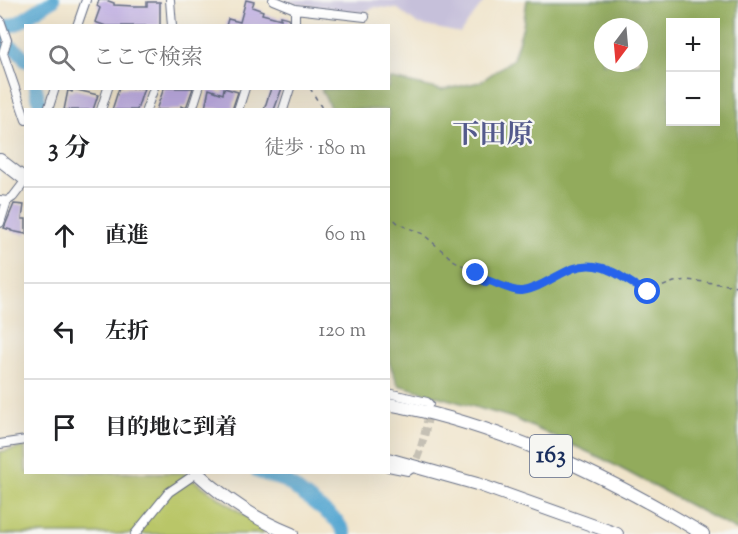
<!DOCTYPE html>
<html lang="ja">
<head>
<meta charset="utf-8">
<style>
	:root { --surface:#fff; --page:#f2f2f2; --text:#202124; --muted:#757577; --line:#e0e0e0 }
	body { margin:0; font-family:"Sorts Mill Goudy","Noto Serif JP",serif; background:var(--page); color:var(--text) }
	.controls { position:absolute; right:18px; top:18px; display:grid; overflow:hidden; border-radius:0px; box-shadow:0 6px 24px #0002 }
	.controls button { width:54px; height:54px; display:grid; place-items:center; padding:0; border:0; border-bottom:2px solid var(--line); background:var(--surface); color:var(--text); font:30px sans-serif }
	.compass { position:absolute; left:594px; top:18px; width:54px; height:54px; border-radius:50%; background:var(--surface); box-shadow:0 6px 24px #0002; rotate:196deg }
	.stop { position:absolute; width:18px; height:18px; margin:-14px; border:4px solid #2563eb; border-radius:50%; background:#fff }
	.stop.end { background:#2563eb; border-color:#fff; box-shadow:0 2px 6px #0008 }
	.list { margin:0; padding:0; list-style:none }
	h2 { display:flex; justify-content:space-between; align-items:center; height:78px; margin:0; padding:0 24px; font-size:26px }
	h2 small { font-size:20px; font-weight:400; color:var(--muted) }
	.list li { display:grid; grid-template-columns:39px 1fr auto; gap:18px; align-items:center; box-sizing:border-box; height:96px; padding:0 24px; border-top:2px solid var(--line) }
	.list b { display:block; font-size:22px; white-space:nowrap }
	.list em { font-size:20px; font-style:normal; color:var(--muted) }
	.icon { flex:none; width:33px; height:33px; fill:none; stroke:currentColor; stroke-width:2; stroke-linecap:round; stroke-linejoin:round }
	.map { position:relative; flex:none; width:738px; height:534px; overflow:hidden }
	.search { position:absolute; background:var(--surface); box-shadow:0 6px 24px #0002; left:24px; top:24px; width:366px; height:66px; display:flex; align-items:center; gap:15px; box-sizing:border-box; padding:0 21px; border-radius:0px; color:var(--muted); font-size:22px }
	.panel { position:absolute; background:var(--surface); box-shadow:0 6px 24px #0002; left:24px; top:108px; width:366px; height:366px; border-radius:0px }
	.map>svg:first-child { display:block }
	.industrial { fill:#c6c0da }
	.green { fill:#b9c668; stroke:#6a7a63; stroke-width:1.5 }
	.forest { fill:#92ab5c; stroke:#566d5d; stroke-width:1.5; fill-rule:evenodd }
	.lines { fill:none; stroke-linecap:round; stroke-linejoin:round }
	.river { stroke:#57a7d1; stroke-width:14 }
	.building { fill:#bdabe1 }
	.minor-tunnel { stroke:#c5c0b4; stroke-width:8; stroke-dasharray:8 4; stroke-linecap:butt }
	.minor-casing { stroke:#666e84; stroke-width:10 }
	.highway-casing { stroke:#666e84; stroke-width:14 }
	.path { stroke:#666e84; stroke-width:1.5; stroke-dasharray:4.5 4.5; stroke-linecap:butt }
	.minor { stroke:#fff; stroke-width:8 }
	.highway { stroke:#fff; stroke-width:12 }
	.route { stroke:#2563eb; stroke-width:8 }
	.labels { text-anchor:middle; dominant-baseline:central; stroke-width:4.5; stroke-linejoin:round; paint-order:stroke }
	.shield { fill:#f6f6f2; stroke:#5d6b8a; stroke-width:1.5 }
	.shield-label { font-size:24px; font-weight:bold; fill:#1b2f5e }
	.neighbourhood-label { font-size:27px; font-weight:bold; fill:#545a8c; stroke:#f6f6f2 }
</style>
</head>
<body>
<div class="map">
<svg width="738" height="534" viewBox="0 0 738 534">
	<rect width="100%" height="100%" fill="#f6f6f2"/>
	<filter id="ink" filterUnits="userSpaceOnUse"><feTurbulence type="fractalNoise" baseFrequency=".0167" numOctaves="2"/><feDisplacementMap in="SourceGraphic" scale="12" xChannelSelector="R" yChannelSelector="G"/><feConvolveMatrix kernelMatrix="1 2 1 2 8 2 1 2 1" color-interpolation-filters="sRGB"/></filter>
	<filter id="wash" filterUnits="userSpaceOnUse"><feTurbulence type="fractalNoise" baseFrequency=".008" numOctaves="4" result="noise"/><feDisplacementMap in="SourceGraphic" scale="24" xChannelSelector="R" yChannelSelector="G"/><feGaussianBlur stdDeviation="1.35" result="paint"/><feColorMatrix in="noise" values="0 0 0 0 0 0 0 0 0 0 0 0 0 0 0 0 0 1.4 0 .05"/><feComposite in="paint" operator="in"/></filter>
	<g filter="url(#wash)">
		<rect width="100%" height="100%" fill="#f0e4ca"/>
		<path class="industrial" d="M284,0H485L460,33L417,24L398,9L376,7L362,13L298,4Z"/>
		<path class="green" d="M25,447L26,472L183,473L263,528V534H0V452Z"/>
		<path class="forest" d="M527,0H738V531L601,458L513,418L398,385L389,362L388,110L331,109L321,89L388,88L389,79H393L442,90L480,82L513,59L523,26ZM670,22H716V122H670ZM603,27H639V63H603Z"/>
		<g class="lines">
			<path class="river" d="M0,29L18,23L53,0
				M0,41C12,46 19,50 26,61
				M36,88L41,110
				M258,472L287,482L337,521L345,534"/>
		</g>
		<g id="blocks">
			<path class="building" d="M99,0H106L114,3V5L134,6H147V2H160V26H106L95,22L100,8L97,6Z
				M246,0L254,2L252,7L263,11L262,14L281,19V16L289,18V26H226L228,19L240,22Z
				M119,88H144L137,110H112Z
				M164,88H193L186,108L181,106V110H156Z
				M224,88L238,92L232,110L205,108L209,89L223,94Z
				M271,88H282L274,110H264Z
				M73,89L98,95L93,110H64L68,90L72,92Z
				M14,204L24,205L22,219H26V234L11,231V230L4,228Z"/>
		</g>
	</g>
	<g filter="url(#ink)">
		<use href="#blocks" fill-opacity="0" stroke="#666e84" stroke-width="1.5"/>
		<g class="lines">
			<path class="minor-tunnel" d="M412,469C421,452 427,428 429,409"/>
			<g class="minor-casing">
				<path id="minor" d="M170,0L172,26
					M273,0L295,9L365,17
					M0,20L7,40L3,53L26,120
					M77,26L86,0
					M295,26V9
					M48,110L55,88
					M101,110L108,88
					M146,110L154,88
					M192,110L199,88
					M238,110L245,88
					M283,110L290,88
					M0,200L7,201L13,197L26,180
					M0,223L7,201
					M388,393L427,402L429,404
					M0,444L26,440
					M388,467L408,471L411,469
					M135,534L169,492L197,473"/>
			</g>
			<g class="highway-casing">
				<path id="highway" d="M0,160L26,180
					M388,404C500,424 607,476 703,534
					M388,459L477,484L617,534
					M196,472C224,498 256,520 292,534"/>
			</g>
			<path class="path" d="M310,88L323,110
				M388,214L399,224L423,234L453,260L476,273L486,283L487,280C496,283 512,292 522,291C547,288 569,261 595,266C616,269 629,284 648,292L674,282L687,280L738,286"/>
			<use href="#minor" class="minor"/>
			<use href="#highway" class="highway"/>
		</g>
	</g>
	<g class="lines" filter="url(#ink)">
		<path class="route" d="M476,273L486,283L487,280C496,283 512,292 522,291C547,288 569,261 595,266C616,269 629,284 648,292"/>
	</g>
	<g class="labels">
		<rect class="shield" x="530" y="435" width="42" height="42" rx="4.5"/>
		<g class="shield-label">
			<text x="551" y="456">163</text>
		</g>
		<g class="neighbourhood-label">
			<text x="493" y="136">下田原</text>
		</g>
	</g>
</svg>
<div class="controls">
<button>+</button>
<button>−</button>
</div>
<svg class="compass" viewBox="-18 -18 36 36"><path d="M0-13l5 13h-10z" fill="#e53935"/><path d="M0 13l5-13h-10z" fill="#757577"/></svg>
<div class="stop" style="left:648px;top:292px"></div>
<div class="stop end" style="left:476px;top:273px"></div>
<div class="search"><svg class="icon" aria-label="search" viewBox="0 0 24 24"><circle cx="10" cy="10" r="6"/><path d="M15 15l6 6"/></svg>ここで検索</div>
<section class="panel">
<h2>3 分<small>徒歩 · 180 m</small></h2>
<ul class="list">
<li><svg class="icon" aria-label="ahead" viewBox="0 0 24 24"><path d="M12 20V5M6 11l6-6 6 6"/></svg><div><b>直進</b></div><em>60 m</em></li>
<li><svg class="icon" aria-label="left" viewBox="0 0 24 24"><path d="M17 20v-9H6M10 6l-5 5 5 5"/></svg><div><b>左折</b></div><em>120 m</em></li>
<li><svg class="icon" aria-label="arrive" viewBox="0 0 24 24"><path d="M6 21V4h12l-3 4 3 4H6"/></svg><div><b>目的地に到着</b></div></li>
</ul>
</section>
</div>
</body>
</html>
